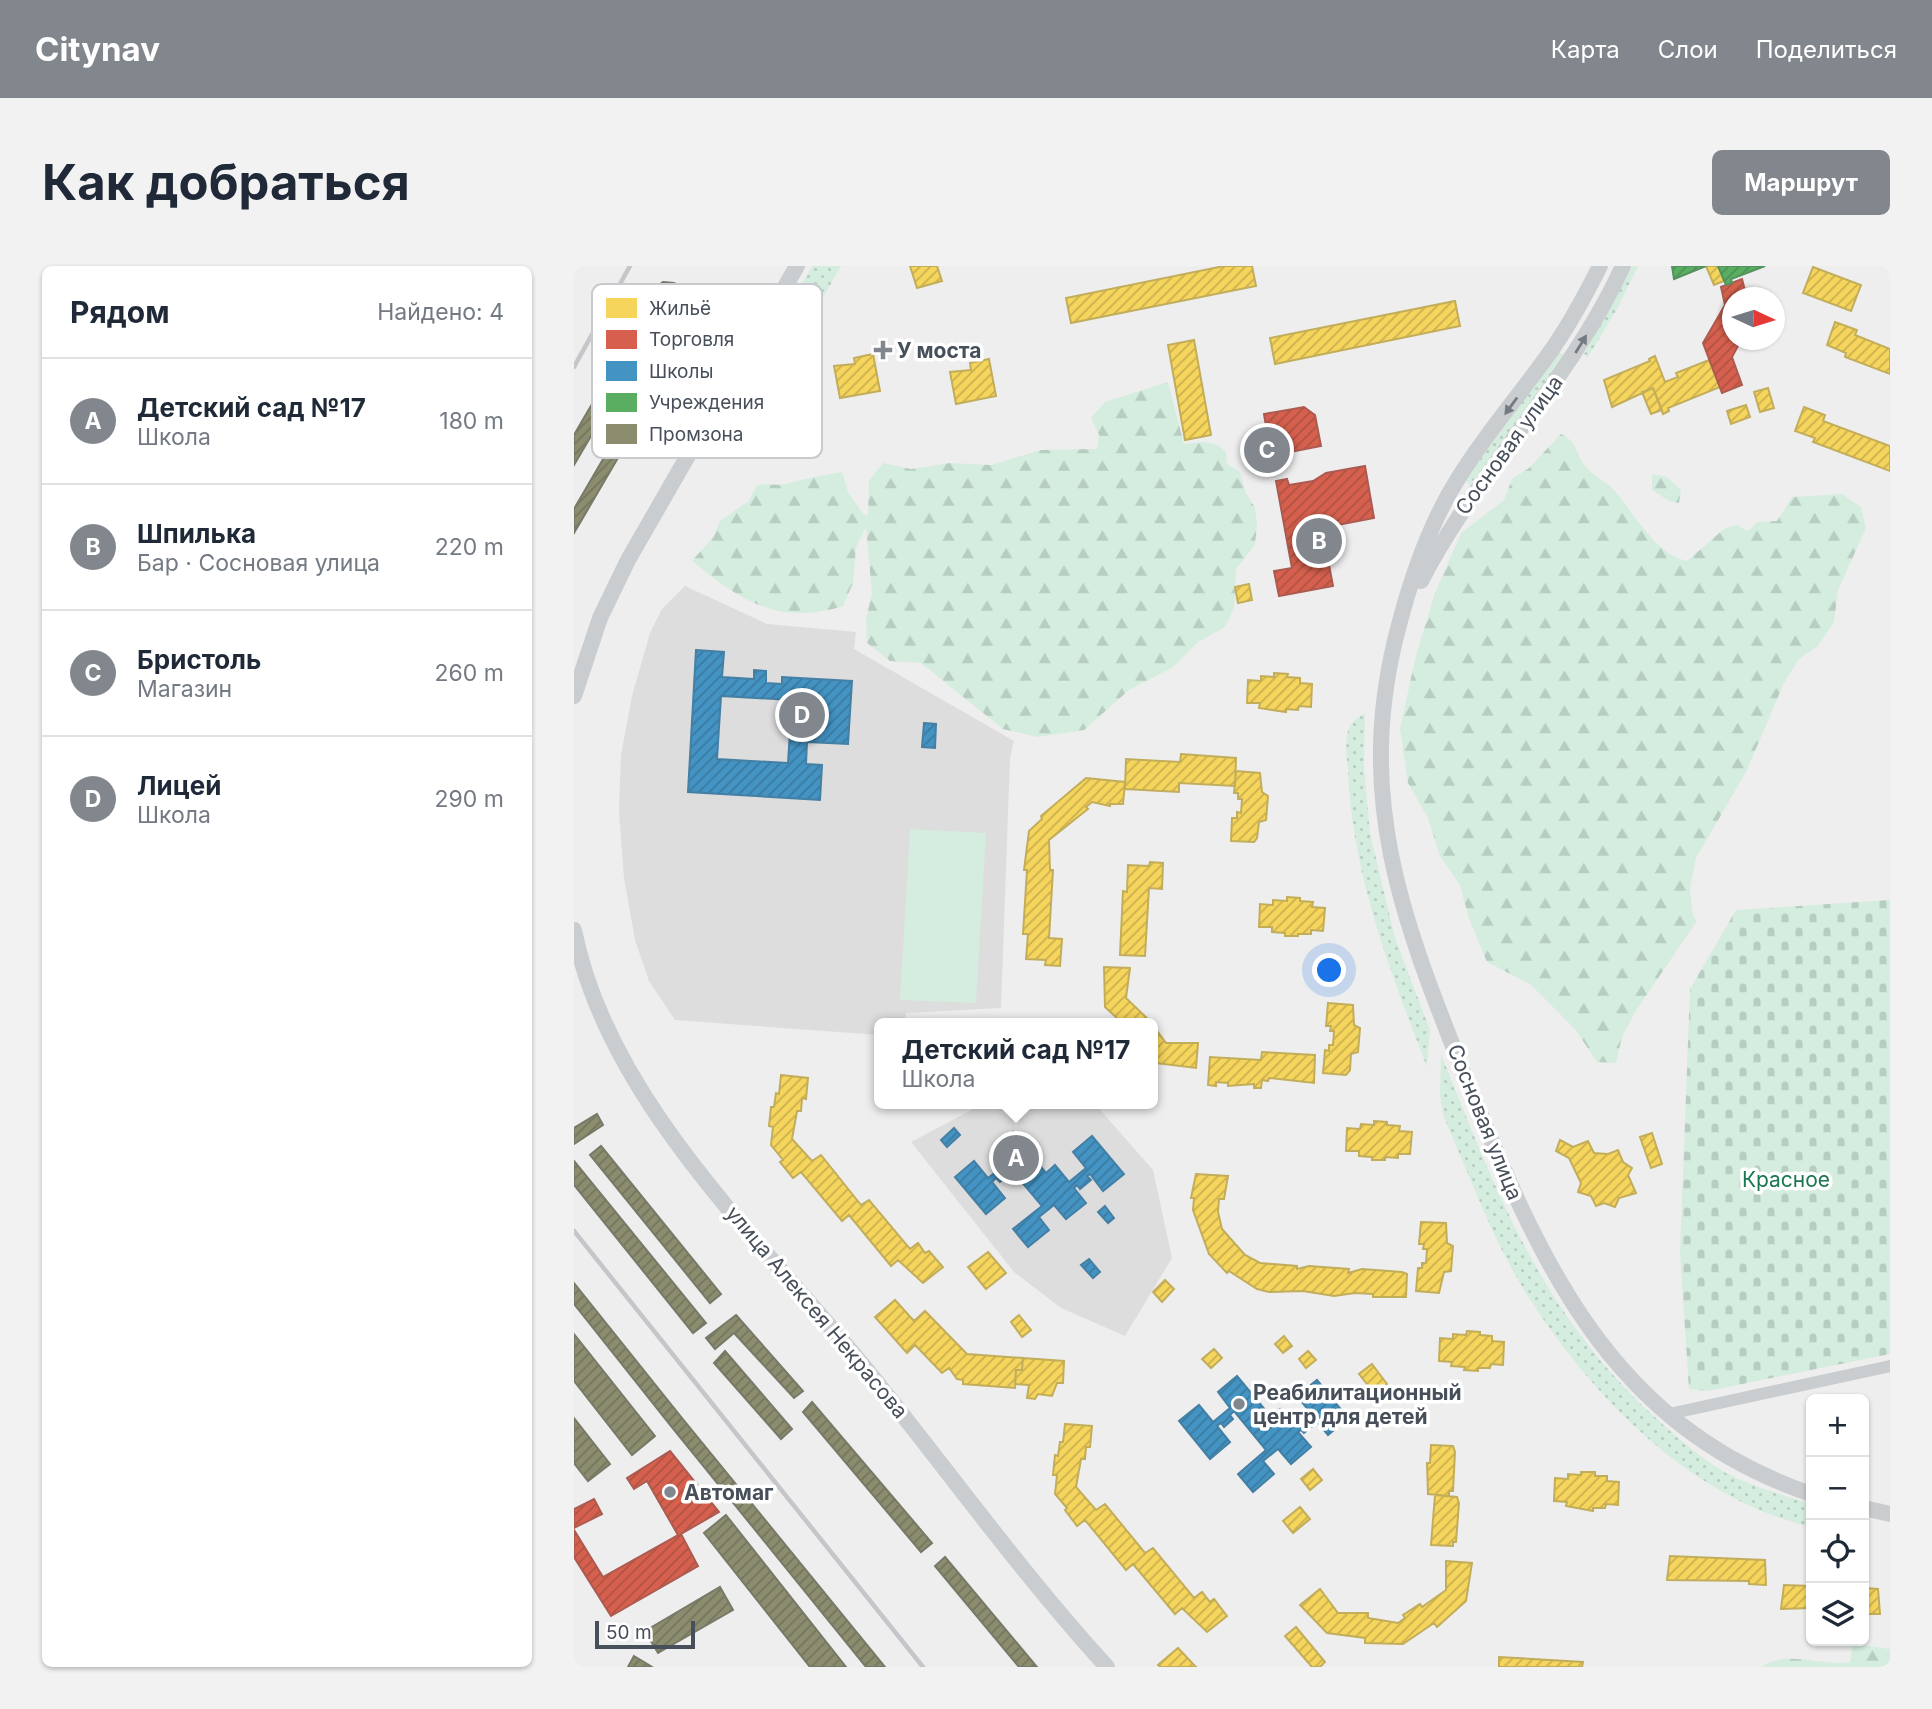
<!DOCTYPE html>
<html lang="ru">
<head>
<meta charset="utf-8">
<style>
	:root { --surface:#fff; --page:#f2f2f3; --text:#1f2937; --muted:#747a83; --line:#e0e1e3; --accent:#82878e }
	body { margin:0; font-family:Inter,sans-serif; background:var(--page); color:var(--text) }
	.controls { position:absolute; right:21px; bottom:21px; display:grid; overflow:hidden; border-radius:10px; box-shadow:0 2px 5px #0004 }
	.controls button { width:63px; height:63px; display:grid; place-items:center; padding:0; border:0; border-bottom:2px solid var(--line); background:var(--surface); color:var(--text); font:35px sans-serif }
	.compass { position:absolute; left:1148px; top:21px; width:63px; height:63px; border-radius:50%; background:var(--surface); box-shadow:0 2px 5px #0004; rotate:94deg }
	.scale { position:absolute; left:21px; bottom:18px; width:100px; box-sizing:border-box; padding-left:7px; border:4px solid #474f5a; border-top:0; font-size:19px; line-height:24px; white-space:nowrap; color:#474f5a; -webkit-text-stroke:5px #fff; paint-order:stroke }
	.you { position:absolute; left:756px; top:705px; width:24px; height:24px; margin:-18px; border:5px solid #fff; border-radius:50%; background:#1a73e8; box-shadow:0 0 0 10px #1a73e833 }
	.badge { display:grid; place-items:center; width:46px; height:46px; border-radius:50%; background:var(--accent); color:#fff; font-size:23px; font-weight:700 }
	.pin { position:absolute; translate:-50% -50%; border:4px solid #fff; box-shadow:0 2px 7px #0006 }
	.popup { position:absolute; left:300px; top:752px; width:284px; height:91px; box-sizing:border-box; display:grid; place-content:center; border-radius:10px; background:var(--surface); filter:drop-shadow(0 2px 5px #0005); font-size:23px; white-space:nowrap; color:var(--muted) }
	.popup b { font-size:26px; color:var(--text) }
	.popup::after { content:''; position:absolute; left:50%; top:100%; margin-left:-14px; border:14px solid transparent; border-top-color:var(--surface) }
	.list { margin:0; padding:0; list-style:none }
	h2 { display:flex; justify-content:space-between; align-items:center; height:91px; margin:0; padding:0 28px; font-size:30px }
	h2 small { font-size:23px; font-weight:400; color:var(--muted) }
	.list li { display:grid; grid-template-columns:46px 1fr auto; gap:21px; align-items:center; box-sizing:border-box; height:126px; padding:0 28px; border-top:2px solid var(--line) }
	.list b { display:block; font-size:26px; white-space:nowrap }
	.list p { margin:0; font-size:23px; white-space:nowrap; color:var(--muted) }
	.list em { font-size:23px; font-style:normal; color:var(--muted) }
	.icon { flex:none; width:38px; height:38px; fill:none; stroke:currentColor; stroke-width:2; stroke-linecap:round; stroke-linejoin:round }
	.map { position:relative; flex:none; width:1316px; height:1401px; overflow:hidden; border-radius:10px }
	header { display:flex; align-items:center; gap:42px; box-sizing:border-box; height:98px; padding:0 35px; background:var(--accent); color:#fff }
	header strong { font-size:33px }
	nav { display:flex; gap:38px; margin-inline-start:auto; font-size:24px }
	.intro { display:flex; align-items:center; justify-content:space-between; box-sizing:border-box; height:168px; padding:0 42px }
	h1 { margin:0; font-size:49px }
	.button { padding:18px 32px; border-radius:10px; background:var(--accent); color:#fff; font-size:24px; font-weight:700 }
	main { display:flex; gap:42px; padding:0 42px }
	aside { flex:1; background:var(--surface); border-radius:10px; box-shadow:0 2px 5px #0004 }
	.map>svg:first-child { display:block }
	.education { fill:#ddddde }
	.grass { fill:url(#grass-dots) }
	.forest { fill:url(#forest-firs) }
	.cemetery { fill:url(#cemetery-stones) }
	.pitch { fill:#d4eddf }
	.homes { fill:url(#homes-hatch); stroke:#c2ad5b; stroke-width:2 }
	.shops { fill:url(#shops-hatch); stroke:#ab5b51; stroke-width:2 }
	.schools { fill:url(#schools-hatch); stroke:#447fa4; stroke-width:2; fill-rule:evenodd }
	.public { fill:url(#public-hatch); stroke:#54925f; stroke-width:2 }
	.industry { fill:url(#industry-hatch); stroke:#777a68; stroke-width:2 }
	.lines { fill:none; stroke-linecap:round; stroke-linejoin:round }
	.minor { stroke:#cacdcf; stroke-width:12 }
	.tertiary { stroke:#cacdcf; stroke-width:16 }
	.rail { stroke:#c4c6c9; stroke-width:4.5 }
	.oneway { fill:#757b83 }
	.poi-dot { fill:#82878e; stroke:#fff; stroke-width:2.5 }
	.labels { text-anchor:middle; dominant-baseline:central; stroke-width:7; stroke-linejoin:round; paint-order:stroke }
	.poi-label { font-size:21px; font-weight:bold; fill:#474f5a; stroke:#fff; text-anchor:start }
	.street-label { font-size:21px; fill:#474f5a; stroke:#fff }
	.park-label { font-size:21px; fill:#1b7750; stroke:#fff }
	.key { fill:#fff; stroke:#c8cace; stroke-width:2 }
	.key-label { font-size:19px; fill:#474f5a }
</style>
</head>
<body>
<header>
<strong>Citynav</strong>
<nav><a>Карта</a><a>Слои</a><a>Поделиться</a></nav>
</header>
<div class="intro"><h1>Как добраться</h1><a class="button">Маршрут</a></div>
<main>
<aside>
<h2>Рядом<small>Найдено: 4</small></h2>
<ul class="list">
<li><span class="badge">A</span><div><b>Детский сад №17</b><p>Школа</p></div><em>180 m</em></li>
<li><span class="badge">B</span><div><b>Шпилька</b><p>Бар · Сосновая улица</p></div><em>220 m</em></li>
<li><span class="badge">C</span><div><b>Бристоль</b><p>Магазин</p></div><em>260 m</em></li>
<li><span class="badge">D</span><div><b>Лицей</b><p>Школа</p></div><em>290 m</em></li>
</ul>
</aside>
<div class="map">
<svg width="1316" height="1401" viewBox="0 0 1316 1401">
	<defs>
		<pattern id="grass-dots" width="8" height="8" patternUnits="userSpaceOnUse" patternTransform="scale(1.75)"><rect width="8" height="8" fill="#d4eddf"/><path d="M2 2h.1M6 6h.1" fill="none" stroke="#b7cdc2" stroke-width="1.8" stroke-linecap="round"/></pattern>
		<pattern id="forest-firs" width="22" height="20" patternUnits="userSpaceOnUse" patternTransform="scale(1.75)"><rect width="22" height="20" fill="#d4eddf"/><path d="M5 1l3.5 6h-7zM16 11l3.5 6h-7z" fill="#b7cdc2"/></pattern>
		<pattern id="cemetery-stones" width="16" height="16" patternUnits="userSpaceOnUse" patternTransform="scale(1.75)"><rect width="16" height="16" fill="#d4eddf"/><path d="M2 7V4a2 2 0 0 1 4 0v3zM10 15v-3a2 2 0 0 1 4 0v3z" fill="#b7cdc2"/></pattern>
		<pattern id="homes-hatch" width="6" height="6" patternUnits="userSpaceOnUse" patternTransform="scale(1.75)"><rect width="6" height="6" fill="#f6d55c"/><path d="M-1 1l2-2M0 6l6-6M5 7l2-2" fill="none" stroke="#c9af4f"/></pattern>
		<pattern id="shops-hatch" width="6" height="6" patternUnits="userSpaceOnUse" patternTransform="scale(1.75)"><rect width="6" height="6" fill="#d6604d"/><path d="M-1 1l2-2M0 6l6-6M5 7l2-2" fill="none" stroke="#af5243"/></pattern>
		<pattern id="schools-hatch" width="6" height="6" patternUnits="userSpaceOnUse" patternTransform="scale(1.75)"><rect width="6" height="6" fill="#4393c3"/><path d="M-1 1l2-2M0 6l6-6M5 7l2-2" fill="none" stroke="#3a7aa1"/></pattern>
		<pattern id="public-hatch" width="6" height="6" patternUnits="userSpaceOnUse" patternTransform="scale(1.75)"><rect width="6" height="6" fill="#5aae61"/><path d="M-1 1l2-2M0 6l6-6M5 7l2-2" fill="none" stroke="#4c9053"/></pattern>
		<pattern id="industry-hatch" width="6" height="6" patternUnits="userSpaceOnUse" patternTransform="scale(1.75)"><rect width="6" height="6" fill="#8c8c6e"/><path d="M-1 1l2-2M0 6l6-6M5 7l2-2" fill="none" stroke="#74755d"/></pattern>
	</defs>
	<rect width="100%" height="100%" fill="#efeeee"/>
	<path class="education" d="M111,320L193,358L282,366L280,383L440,475L436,492L427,742L332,747L331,757H306L305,769L101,754L75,715L61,674L50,612L45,546L47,489L58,430L76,367L88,343Z
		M409,838H521L579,904L598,992L551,1070L487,1042L440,1006L337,876Z"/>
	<path class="grass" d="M238,0H267L246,37L224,25Z
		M1058,0H1064L1042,45L1014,91L1010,88Z
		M985,86L991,90L896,219L891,214Z
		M791,447L790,501L796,567L821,672L856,764L853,801C816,704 778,609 774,504C773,490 770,474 775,462C779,455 784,451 791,447Z
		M867,788C922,925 964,1040 1073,1144C1097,1166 1124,1191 1152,1207C1179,1221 1209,1229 1237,1238V1261C1119,1233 1022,1135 957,1035C920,979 897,912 870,852L866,831Z"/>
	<path class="forest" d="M594,116L610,178C626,176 640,173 652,186L653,198L666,206L672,227L681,242L683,258L681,279L662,303L660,342L651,361L624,376L599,401L555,424L510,464L463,471L429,463L347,397L316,395L293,377L292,353L298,327L292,261L282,281L279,317L269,340C205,360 167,335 118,295L140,270L146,255L175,235L183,219C193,217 202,220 211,218C230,213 248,209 268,206L274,226L290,249H294L295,215L309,197L337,203L376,197L417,199L467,184L523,183L525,169L517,152L531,136Z
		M987,168C1004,176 1001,187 1012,201C1018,209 1030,214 1037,221C1059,244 1080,288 1113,295L1150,263L1163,259L1174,265L1183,256L1203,255L1218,231L1268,228L1287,241L1292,262L1264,324L1260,356L1243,381L1225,393L1210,417L1172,506L1122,592L1116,623L1119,650L1123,655L1063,743L1048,771L1042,797L1023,796L1001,763L956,718L913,696L895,653L886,619L866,590L854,552L834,517L826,463L842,389L861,327L887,267L930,234L938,213L955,202Z
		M1078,208L1093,211L1107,224L1105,237L1095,235L1078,224Z
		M1279,1378L1316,1383V1401H1188C1212,1383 1248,1401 1276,1396Z"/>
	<path class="cemetery" d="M1316,634V1088L1134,1125L1115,1123L1106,987L1116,723L1162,644Z"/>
	<path class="pitch" d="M336,563L412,567L402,737L326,734Z"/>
	<path class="homes" d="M336,0H363L368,15L343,22Z
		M650,0H678L682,20L497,57L492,32Z
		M1132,0H1144L1150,15L1140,19Z
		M1239,1L1287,19L1277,45L1229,27Z
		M881,35L886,60L701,98L696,72Z
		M1261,56L1283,64L1281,69L1316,83V108L1271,91L1272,87L1253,79Z
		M620,74L637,169L611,174L594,79Z
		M299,88L306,125L266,132L260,100L281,98L280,92Z
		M1081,90L1091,116L1104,111L1102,107L1135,94L1146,121L1094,142L1095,145L1089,148L1079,122L1038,141L1030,114L1076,95L1075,93Z
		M415,93L422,130L382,138L376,106L397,104L396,97Z
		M1079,122L1088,144L1077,148L1068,126Z
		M1194,122L1200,142L1186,146L1180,126Z
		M1172,139L1176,151L1157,158L1153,145Z
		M1230,141L1251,149L1249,155L1316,180V205L1239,176L1241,172L1221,165Z
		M675,318L678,334L664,337L661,321Z
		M700,407L714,408L713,411L726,412V417L738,418L737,441L725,440L724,444L712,443V446L685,442L686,437H673L674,414L687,415V410L700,411Z
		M607,488L662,492L661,520L605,517V526L551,523L552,493L606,496Z
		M662,505L686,507L688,526L694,530L692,554L685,556L683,572L680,576L657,575L658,552H663V546L667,547L668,533H664V527H660Z
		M512,512L551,516L549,538H536V540L518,536L512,541L514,543L475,574L476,604H479L475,672L488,673L486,700L471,699L472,694L452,693L454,668H449L453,604H450L455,565L468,553L467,550Z
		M576,596L589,597L588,623L575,622L571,690L546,689L549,625L553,626L554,599L575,600Z
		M713,631L726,632V635L739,636L738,641L751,642L749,665L737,664V668H724V670H711V667L698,666V661H685L686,638L699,639V634L713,635Z
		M530,701L556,702L552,732L578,757L543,756L545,754L531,741Z
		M754,737L779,739L780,759L786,762L784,786L777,788L776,804L772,809L749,807L751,784L755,785V779H759L760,765H756L757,760H752Z
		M578,758L592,777H624L622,802L582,797L578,793Z
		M688,786L741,789L740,817L695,812L694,815L688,814L687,822H680V818L654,820V817L642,816V820L634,819L636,791L687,794Z
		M207,809L234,812L232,833L228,832L227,845H223L218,873L238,895L247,889L287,939L295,934L336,983L344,977L351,987L355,985L369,1001L349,1017L324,994L317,1000L275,949L268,955L227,906L219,912L206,896L209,894L197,879L199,861L195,860L197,841H200L202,827L205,828Z
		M800,855L813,856V859L826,860L825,865L838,866L836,888H824V892L811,891V894H798V891L785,890V885H772L773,862L786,863L787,858L800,859Z
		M1078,867L1088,898L1077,902L1066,871Z
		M986,874L999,881L1014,875L1020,887L1034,888L1044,884L1049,896L1058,902L1054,909L1062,927L1045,932L1041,941L1030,937L1022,940L1017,930L1004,926L1007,917L995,892L982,885Z
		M622,908L654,910L650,933H645L644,946L648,963L671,989L686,997L723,1000V1003L735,1000L775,1003L774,1007L788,1003L828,1006L833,1008L832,1031H799V1028L781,1027L760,1030L729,1025L695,1026L683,1023L655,1005L653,1007L635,988L619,944L620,932H617Z
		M847,956L872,957L873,977L879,980L877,1005L870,1006L865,1027L842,1025L844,1002H848V997H852L853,983H849L850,978H845Z
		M414,986L432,1007L412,1023L394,1001Z
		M591,1014L600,1023L588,1036L579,1026Z
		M321,1034L340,1055L351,1045L393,1088L449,1092L448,1104H442L441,1122L389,1118V1114L383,1113L375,1102L368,1107L341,1079L333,1087L301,1051Z
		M445,1049L457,1064L448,1071L437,1056Z
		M893,1065L906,1066V1069L918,1070V1075L930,1076L929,1099L917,1098L916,1102H904V1105L890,1104L891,1101L877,1100L878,1096L865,1095L866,1072L879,1073V1068L892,1069Z
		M710,1070L718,1080L709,1087L701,1078Z
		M640,1083L648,1092L637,1102L628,1093Z
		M734,1085L742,1094L732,1102L725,1093Z
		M449,1092L490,1095L489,1117H483L478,1130L464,1128L461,1133L453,1132L455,1119L441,1118L442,1104H448Z
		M798,1098L813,1118L801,1128L785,1108Z
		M491,1158L518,1160L516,1181H512L511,1193H507L502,1221L522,1244L531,1238L571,1287L579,1282L620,1332L628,1326L636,1336L640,1333L653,1350L633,1366L608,1342L601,1348L559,1298L552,1304L511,1254L503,1260L491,1244L493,1242L481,1228L483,1209H479L481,1189L484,1190L486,1176H489Z
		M857,1179L879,1180L881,1186L879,1225H875V1230L854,1228L853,1197H856Z
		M739,1203L748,1214L736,1224L727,1213Z
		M1007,1206H1021V1210H1033V1215L1045,1216L1044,1239L1032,1238L1031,1242H1019V1245L992,1240L993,1236L980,1235L981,1212L994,1213V1208L1007,1209Z
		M861,1229L883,1231L885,1237L882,1276H879V1280L857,1279Z
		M726,1241L736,1253L719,1267L709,1255Z
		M1096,1290L1191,1294L1192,1319L1175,1318V1315L1093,1314Z
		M872,1295L898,1297L892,1335L863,1361L860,1357L829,1378L791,1377V1372L753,1367L726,1339L746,1323L764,1347H794V1352L824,1357L831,1352L829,1349L846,1338L848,1341L872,1324Z
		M1210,1319L1237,1320V1342L1207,1343Z
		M1290,1322L1304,1323L1306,1348H1290Z
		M722,1361L751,1396L746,1401H738L711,1370Z
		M604,1382L622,1401H587L584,1399Z
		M925,1391L1009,1396L1008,1401H925Z"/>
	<path class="shops" d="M1168,13L1173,32H1158V74H1174L1170,80L1165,78L1158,91L1168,119L1148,127L1129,77L1151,39L1147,21Z
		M730,141L741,149L747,180L680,193L676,170L693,166L690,148Z
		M791,200L800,252L748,262L759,320L705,330L700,305L718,302L702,215L713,213L715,219L739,215L752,207Z
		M96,1185L145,1246L107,1268L124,1300L37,1350L0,1291V1264L29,1311L104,1269L73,1215L60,1223L53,1212Z
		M20,1233L28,1248L0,1262V1243Z"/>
	<path class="schools" d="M122,384L150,386L148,411L180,413V404L192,405V417L208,418V411L278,415L274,478L233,476L232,498L248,499L246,534L114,526ZM147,430L218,434L214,497L143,493Z
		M350,457L362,458L361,482L348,481Z
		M380,862L386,869L373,881L367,874Z
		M439,866L472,907L481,899L495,916L512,902L499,886L518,870L550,908L529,925L516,908L513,910L517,914L506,923L503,919L500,922L512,937L492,953L480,939L465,951L475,964L454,981L439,963L468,940L435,901L431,905L434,909L426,916L422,912L418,916L431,932L412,948L381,911L400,895L414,912L432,898L419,882Z
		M531,940L540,952L534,957L524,946Z
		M515,993L526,1006L519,1012L507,999Z
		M663,1110L697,1151L706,1143L720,1160L736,1146L723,1130L743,1114L774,1152L754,1169L740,1152L738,1154L741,1158L730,1167L727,1164L724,1166L737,1181L717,1198L704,1183L689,1195L700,1208L679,1226L664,1208L692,1184L660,1145L656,1149L659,1153L650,1161L647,1157L643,1160L656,1176L636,1193L605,1155L625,1139L639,1156L656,1142L644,1126Z"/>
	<path class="public" d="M1098,0H1132L1100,13Z
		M1144,0H1191L1157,13L1158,17L1152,19Z"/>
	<path class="industry" d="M89,16L100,17L139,35L133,46L92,28L76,53L65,47L78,24Z
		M63,56L78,64L72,76L56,68Z
		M83,57L118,77L100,109L84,100L89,92L69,81Z
		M42,81L62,93L0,199V169L39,102L32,98Z
		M71,121L82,127L0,267V243Z
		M23,848L29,859L0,878V862Z
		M27,880L147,1028L136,1037L16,889Z
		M0,895L132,1057L119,1067L0,919Z
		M0,1017L108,1152L311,1401H292L97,1160L0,1038Z
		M162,1049L229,1125L220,1132L160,1067L141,1083L132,1072Z
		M0,1068L81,1170L58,1189L0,1115Z
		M151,1085L218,1163L207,1173L140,1097Z
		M238,1136L358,1277L347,1286L229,1146Z
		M0,1152L36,1198L14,1215L0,1197Z
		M152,1249L272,1401H236L130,1267Z
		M371,1291L463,1401H445L361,1300Z
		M146,1321L159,1344L84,1387L71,1365Z
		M60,1390L75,1399L78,1401H54Z"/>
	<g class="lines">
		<path class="minor" d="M1095,1148L1316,1100"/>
		<path class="tertiary" d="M1026,0C1012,28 997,56 979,82C949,125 913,166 885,211C857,255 838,309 825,359C779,529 828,652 890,808C965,993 1033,1158 1237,1228
			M847,315C905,203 997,114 1049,0
			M0,430L26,352L54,294L223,0
			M0,664C34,836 190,977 297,1109C375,1206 449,1309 533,1401
			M1290,1242L1316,1248"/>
		<path class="rail" d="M0,101L56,0
			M0,965L349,1401"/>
	</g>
	<defs><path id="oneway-solid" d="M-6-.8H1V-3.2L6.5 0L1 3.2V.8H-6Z" transform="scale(1.75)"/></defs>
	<g class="oneway">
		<use href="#oneway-solid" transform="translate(1007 78) rotate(-58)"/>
		<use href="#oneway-solid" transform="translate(937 140) rotate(126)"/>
	</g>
	<g class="poi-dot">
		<path d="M305.5 73.5h7v7h7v7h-7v7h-7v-7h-7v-7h7z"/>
		<circle cx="665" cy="1138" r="7"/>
		<circle cx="96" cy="1226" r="7"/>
	</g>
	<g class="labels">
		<g class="poi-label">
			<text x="323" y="84">У моста</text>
			<text x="679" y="1126">Реабилитационный<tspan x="679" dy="24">центр для детей</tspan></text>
			<text x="110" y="1226">Автомаг</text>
		</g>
		<g class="street-label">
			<text transform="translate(935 179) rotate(-54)">Сосновая улица</text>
			<text transform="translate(911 856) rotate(68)">Сосновая улица</text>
			<text transform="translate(243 1046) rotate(50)">улица Алексея Некрасова</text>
		</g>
		<g class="park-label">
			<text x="1212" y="913">Красное</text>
		</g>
	</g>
	<rect x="18" y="18" width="230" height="174" rx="10" class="key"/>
	<rect x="32" y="32" width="31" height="20" fill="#f6d55c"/>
	<rect x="32" y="64" width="31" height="19" fill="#d6604d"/>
	<rect x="32" y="95" width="31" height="20" fill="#4393c3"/>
	<rect x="32" y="127" width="31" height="19" fill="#5aae61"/>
	<rect x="32" y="158" width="31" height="20" fill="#8c8c6e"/>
	<g class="key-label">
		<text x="75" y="49">Жильё</text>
		<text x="75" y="80">Торговля</text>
		<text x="75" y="112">Школы</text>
		<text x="75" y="143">Учреждения</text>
		<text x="75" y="175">Промзона</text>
	</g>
</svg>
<div class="controls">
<button>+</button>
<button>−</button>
<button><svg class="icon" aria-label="locate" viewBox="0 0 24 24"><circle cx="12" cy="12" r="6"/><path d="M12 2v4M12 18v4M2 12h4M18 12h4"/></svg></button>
<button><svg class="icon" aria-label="layers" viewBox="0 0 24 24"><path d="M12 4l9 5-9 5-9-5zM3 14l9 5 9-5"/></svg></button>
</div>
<svg class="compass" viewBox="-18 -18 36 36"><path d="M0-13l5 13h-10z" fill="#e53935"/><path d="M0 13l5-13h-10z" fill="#747a83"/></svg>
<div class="scale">50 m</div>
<div class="you"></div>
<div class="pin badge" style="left:442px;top:892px">A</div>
<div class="popup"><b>Детский сад №17</b>Школа</div>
<div class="pin badge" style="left:745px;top:275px">B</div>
<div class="pin badge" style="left:693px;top:184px">C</div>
<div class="pin badge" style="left:228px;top:449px">D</div>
</div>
</main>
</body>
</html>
